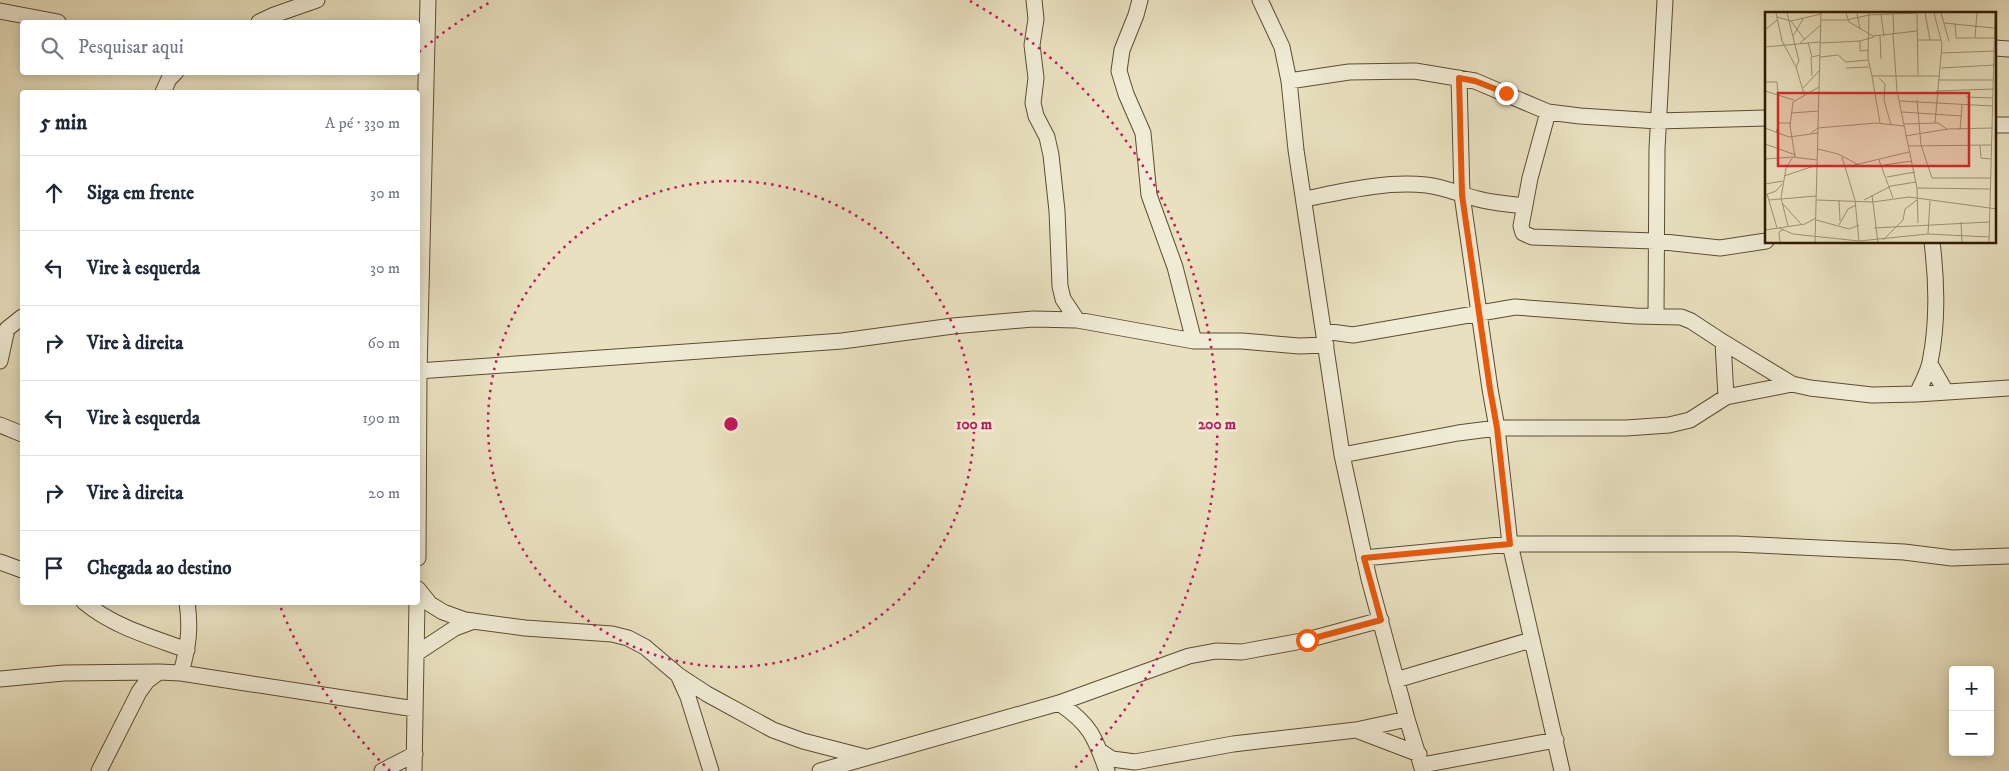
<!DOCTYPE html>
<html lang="pt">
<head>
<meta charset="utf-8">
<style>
	:root { --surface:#fff; --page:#f6f6f7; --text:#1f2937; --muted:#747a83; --line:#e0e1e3 }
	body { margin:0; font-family:"IM FELL DW Pica",serif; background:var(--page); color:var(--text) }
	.controls { position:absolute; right:15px; bottom:15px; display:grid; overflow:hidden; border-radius:5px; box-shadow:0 2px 12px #0003 }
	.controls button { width:45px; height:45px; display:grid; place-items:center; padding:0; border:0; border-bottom:1px solid var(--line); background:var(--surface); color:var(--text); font:25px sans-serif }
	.stop { position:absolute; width:15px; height:15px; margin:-11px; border:4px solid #ea580c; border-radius:50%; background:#fff }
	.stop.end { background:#ea580c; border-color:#fff; box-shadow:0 1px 5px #0008 }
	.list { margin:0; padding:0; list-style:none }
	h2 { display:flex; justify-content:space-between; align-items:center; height:65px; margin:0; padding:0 20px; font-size:21px }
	h2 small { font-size:16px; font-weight:400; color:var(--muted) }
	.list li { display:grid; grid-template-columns:32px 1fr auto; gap:15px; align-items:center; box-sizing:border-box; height:75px; padding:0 20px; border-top:1px solid var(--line) }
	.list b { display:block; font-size:19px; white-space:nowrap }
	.list em { font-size:16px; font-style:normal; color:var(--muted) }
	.icon { flex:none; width:28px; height:28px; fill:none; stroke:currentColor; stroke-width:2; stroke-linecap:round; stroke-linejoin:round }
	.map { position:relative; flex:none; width:2009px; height:771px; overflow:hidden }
	.search { position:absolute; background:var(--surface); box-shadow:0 2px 12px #0003; left:20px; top:20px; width:400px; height:55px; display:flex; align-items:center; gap:12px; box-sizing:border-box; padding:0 18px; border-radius:5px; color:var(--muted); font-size:19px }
	.panel { position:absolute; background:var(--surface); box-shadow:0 2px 12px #0003; left:20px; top:90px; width:400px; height:515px; border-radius:5px }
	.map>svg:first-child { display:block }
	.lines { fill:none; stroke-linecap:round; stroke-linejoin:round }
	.street-casing { stroke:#5d4c30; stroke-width:17 }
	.street { stroke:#f0ebd5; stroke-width:15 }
	.route { stroke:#ea580c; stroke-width:6 }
	.ring { fill:none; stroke:#c2185b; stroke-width:2.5; stroke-dasharray:2.5 5 }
	.inset-road { fill:none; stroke:#9e9173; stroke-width:1 }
	.view { fill:#d62828; fill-opacity:0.15; stroke:#d62828; stroke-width:2.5 }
	.inset-edge { fill:none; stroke:#2f1b00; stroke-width:2.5 }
	.centre { fill:#c2185b; stroke:#f0ebd5; stroke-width:2.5 }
	.ring-label { font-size:15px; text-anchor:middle; font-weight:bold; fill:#c2185b; stroke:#f0ebd5; stroke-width:5; stroke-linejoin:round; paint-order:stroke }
</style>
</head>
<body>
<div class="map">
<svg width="2009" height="771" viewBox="0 0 2009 771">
	<rect width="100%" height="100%" fill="#e8e0bf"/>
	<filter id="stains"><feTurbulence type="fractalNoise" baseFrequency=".004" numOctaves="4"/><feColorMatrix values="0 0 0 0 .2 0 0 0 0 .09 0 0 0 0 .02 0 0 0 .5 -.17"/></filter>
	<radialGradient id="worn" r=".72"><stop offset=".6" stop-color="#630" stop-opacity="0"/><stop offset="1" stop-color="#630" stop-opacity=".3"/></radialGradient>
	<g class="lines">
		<g class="street-casing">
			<path id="street" d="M1034,0L1036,19L1032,45L1036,78L1033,103L1036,116L1047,137L1051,155L1057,211L1060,286L1063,299L1077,320
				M1140,0L1136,15L1122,50L1119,71L1126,94L1143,133L1149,195L1175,267L1194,341
				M1260,0L1282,47L1289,81L1296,150L1342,455L1369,579L1407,719L1423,771
				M0,11L58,22
				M259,22L274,15L317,0
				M1995,48L2009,49
				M1459,78L1462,195L1490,389L1497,428L1510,544L1562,771
				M1289,81L1349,72L1415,71L1475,81L1548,112L1580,116L1658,121L1766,118
				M163,92L169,79L176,72
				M1548,112L1530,178L1521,226L1523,233L1532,237L1655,241L1720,248L1766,241
				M1995,125H2009
				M1305,199C1345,191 1385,181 1426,185C1445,187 1461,195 1478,199C1493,203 1509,204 1524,206
				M1656,316L1657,149L1665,0
				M1324,331L1353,335L1515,307L1635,316L1681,317L1691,321L1723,342L1792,384L1810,388L1872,395L1917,394L2009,388
				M1723,342L1726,397
				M0,361L7,329L22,317
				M1930,364L1946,392
				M418,371L842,341L953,326L1033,319L1077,320L1194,341H1242L1299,346L1326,345
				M1917,394C1921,384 1928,373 1930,362C1938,323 1937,282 1932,242
				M0,425L22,434
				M1342,455L1458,433L1497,428H1626L1669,425L1690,420L1726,397L1792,384
				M418,558L419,371L428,0
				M1364,558L1510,544H1736L1904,552L1952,558L2009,556
				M0,562L22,570
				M418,589L430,604L443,612L465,620L525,628L612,634L628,638L645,647L678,675L707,694L773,730L803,741L865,757
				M84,602C114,627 151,637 187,650
				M417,653L455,628L474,621
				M181,673C188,647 191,630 187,602
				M678,675L688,697L711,771
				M0,679L64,673L159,672
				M1396,680L1531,640
				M1059,703C1090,724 1095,737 1107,771
				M1356,730L1419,754
				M1100,751L1112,759L1135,762L1233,744L1356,730L1407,719
				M1422,765L1556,740
				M99,771L139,692L147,681L159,672L181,673L415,709
				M382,771L415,754
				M414,771L417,602
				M820,771L1059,703L1189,656L1216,651L1242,652L1307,640L1381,620"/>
		</g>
		<use href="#street" class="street"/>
	</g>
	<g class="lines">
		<path class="route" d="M1307,640L1381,620L1364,558L1510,544L1497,428L1490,389L1462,195L1459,78L1475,81L1506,93"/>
	</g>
	<g class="ring">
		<circle cx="731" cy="424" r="243"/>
		<path d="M390 771A486 486 0 0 1 280 606M419 52A486 486 0 0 1 492 1M970 1A486 486 0 0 1 1072 771"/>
	</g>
	<g transform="translate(1765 12)">
		<rect width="231" height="231" fill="#e8e0bf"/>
		<path class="inset-road" d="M11,1L17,29L31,55L39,82M22,1L34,49L31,55M81,1L84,10L108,24L152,19M92,1L95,17M104,1L103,46L107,64H175M152,1L153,63M160,1L165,28M169,1L177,32L170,111M176,1L184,29M116,3L119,24M128,3L129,22M12,5L26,9L56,2M56,8H82L104,3L151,1M26,9L40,28M179,11L229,16M190,11L191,26H229M0,18L12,8M128,22L132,79L152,176L153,211M28,24L38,7M115,24L116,47M210,25L212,1M153,28H176M95,29V39L103,38M43,30L47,45L55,43M35,31L56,13M56,31L95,29L109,25M0,35L55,30M177,41L230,39M46,45L47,64M55,45L73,43L81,50L103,48M81,56L104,55M176,56L230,53M107,64L115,111M114,66L120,72L119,88L126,113M173,68H229M0,70H12L13,82M38,76L54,59M0,79L29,88M171,79L229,77M201,85L228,86M152,88L156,133L167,166H225M135,89L228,94M137,100L197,104M26,101L53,99M139,112L173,111L182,117M0,116L24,125L53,121M195,118L197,93M11,121L14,111H25M46,121L53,116L111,111L139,114M140,124L183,117L228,116M0,132L31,143M143,134L226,133M215,134L216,146L226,147M53,137L73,142L94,153M30,145L25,114L28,90L54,75M77,145L90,188L94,229M0,147L28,145M114,148L128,186M119,153L147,149M81,155L144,140M19,164L52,153M122,165L150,160M0,172L18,169M152,176L225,177M2,182L12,216M0,183L11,179L17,172M107,183L113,231M4,188L51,184M52,188L108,190L144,185L232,197M74,188L75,209M99,188L126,174L151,170M18,192L36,212M51,208L84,217L94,213M196,210L197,231M74,213L83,197L91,193M23,214L16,186L21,156L28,145L52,148M14,216L28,222L94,229L163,222L224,225M109,216L224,210M0,218L40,212L51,206M163,222L165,189M118,228L138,208L140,197L152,188M15,231L14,220L19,217M50,231L56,1M224,231L230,1"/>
		<path class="view" d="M13,81H204V154H13Z"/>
		<rect width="231" height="231" class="inset-edge"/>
	</g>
	<circle cx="731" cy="424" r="8" class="centre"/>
	<g class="ring-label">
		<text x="974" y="429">100 m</text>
		<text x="1217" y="429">200 m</text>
	</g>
	<rect width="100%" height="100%" filter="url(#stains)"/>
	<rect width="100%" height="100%" fill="url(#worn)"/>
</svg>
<div class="controls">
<button>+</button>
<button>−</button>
</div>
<div class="stop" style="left:1307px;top:640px"></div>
<div class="stop end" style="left:1506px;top:93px"></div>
<div class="search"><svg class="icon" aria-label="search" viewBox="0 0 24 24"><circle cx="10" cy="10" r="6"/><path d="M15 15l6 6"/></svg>Pesquisar aqui</div>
<section class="panel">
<h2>5 min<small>A pé · 330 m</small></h2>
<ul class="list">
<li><svg class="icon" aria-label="ahead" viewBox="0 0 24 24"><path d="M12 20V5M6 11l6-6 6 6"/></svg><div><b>Siga em frente</b></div><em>30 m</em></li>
<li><svg class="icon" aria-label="left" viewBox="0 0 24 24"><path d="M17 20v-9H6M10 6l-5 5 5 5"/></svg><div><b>Vire à esquerda</b></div><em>30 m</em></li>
<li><svg class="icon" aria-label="right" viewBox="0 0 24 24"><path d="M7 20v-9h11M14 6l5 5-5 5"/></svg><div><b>Vire à direita</b></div><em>60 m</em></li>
<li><svg class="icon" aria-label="left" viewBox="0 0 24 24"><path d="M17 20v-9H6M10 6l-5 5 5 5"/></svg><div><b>Vire à esquerda</b></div><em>190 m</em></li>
<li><svg class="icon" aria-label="right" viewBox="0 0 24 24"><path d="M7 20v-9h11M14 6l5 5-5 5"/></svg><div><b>Vire à direita</b></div><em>20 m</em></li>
<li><svg class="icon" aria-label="arrive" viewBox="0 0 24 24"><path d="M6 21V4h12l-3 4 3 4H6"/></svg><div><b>Chegada ao destino</b></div></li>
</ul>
</section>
</div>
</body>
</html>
